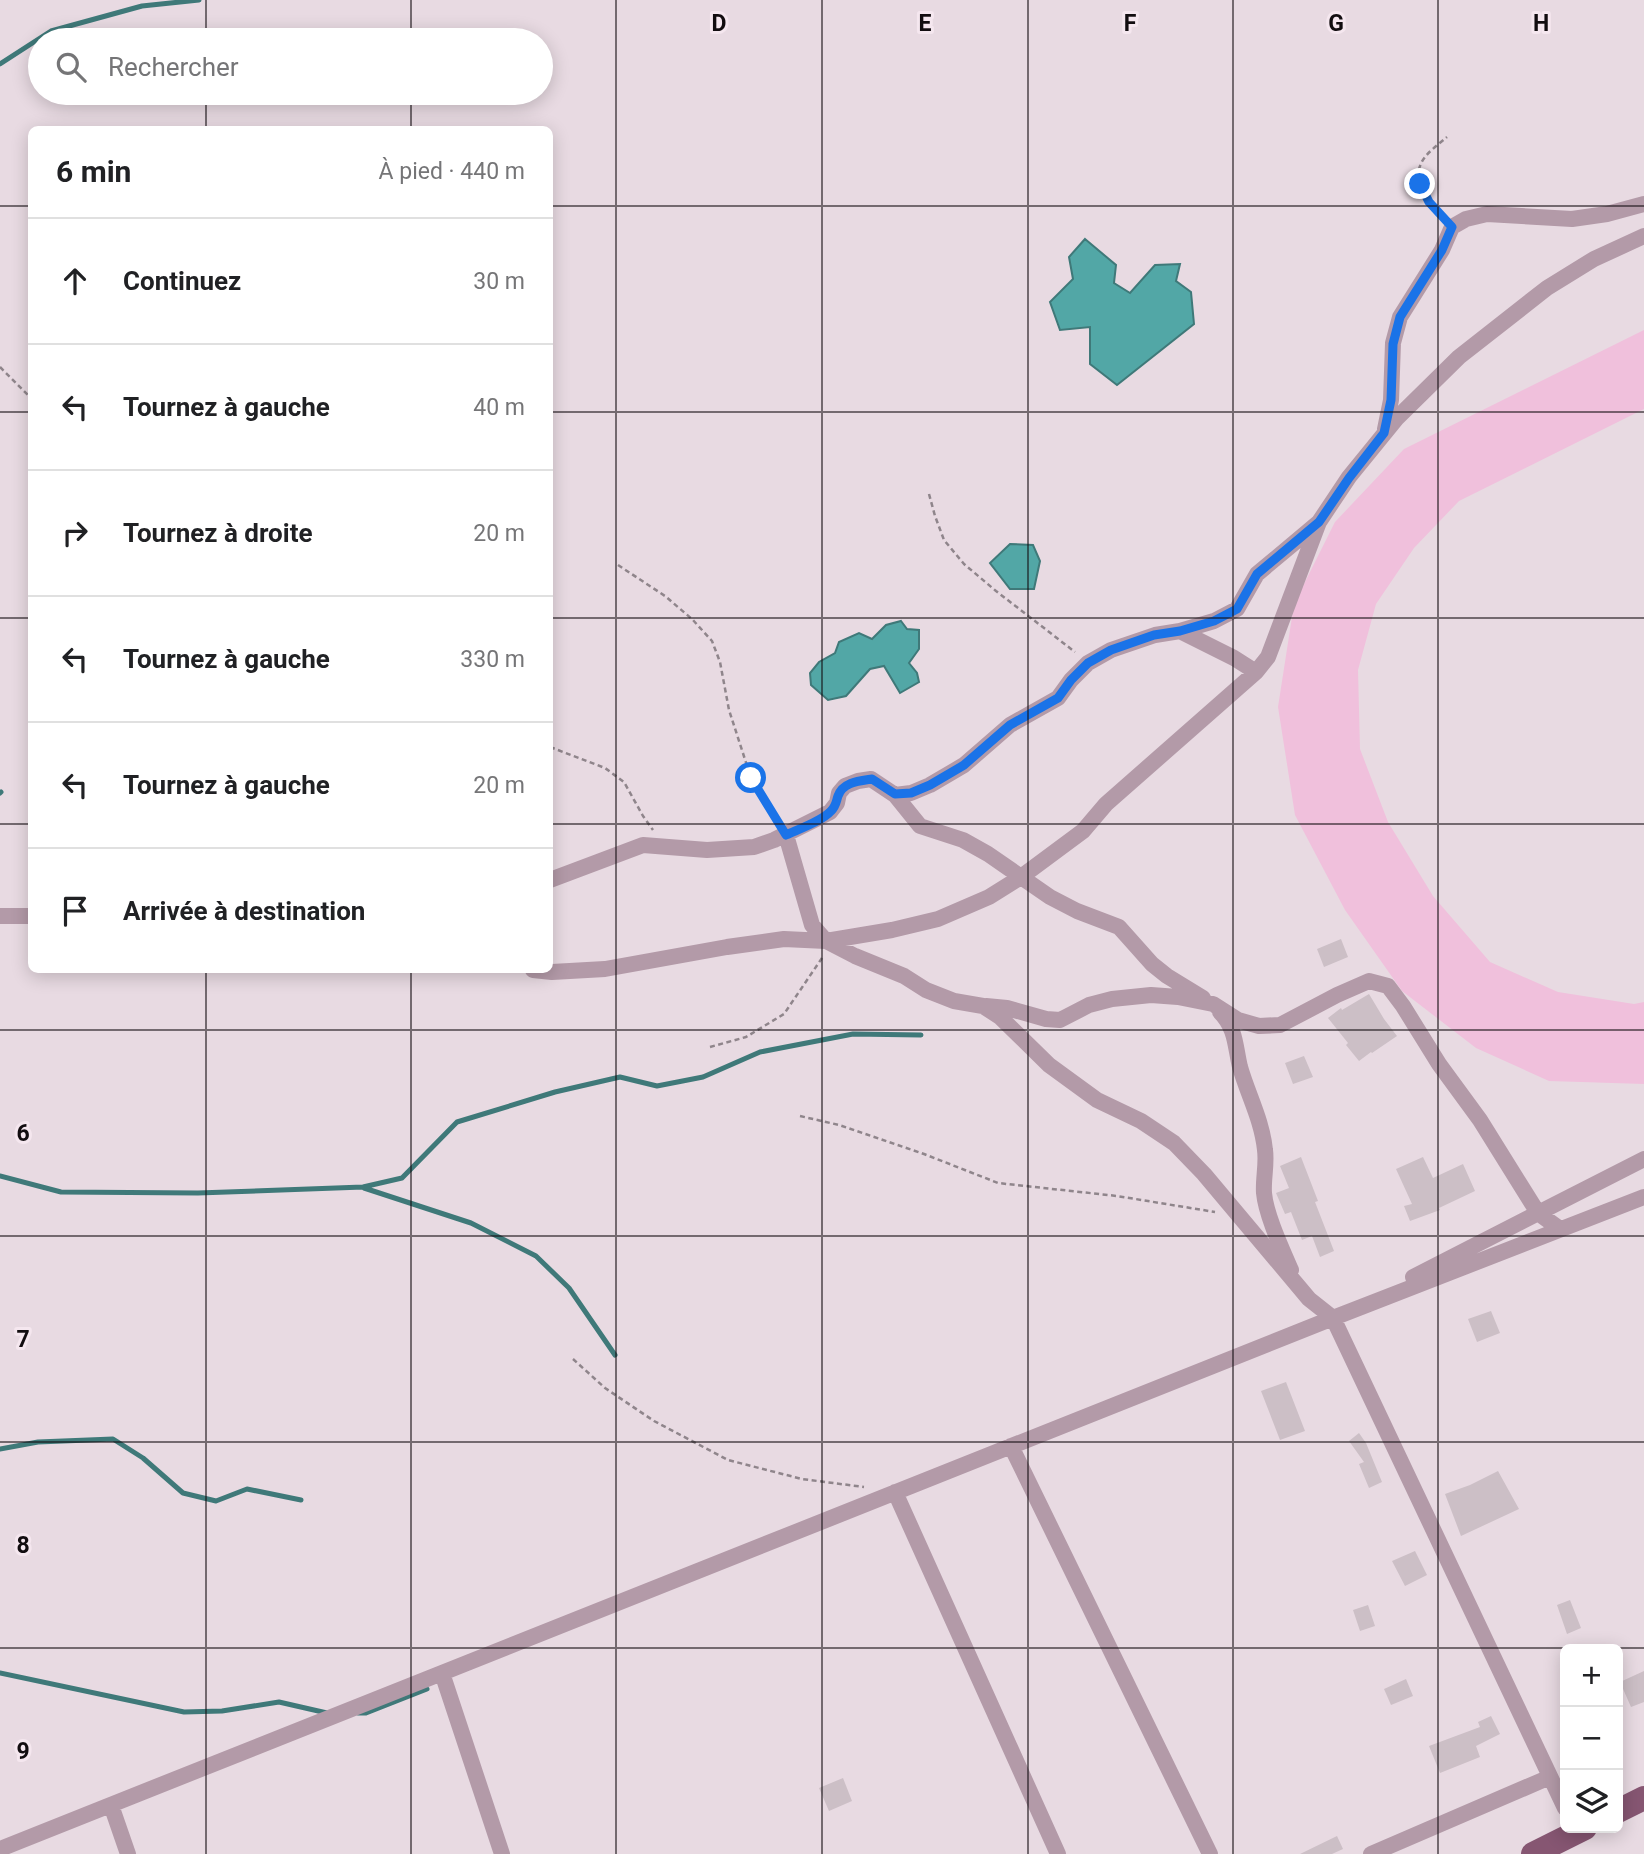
<!DOCTYPE html>
<html lang="fr">
<head>
<meta charset="utf-8">
<style>
	:root { --surface:#fff; --page:#f6f6f6; --text:#202124; --muted:#757577; --line:#e0e0e0 }
	body { margin:0; font-family:Roboto,sans-serif; background:var(--page); color:var(--text) }
	.controls { position:absolute; right:21px; bottom:21px; display:grid; overflow:hidden; border-radius:10px; box-shadow:0 4px 18px #0003 }
	.controls button { width:63px; height:63px; display:grid; place-items:center; padding:0; border:0; border-bottom:2px solid var(--line); background:var(--surface); color:var(--text); font:35px sans-serif }
	.stop { position:absolute; width:21px; height:21px; margin:-16px; border:5px solid #1a73e8; border-radius:50%; background:#fff }
	.stop.end { background:#1a73e8; border-color:#fff; box-shadow:0 2px 7px #0008 }
	.list { margin:0; padding:0; list-style:none }
	h2 { display:flex; justify-content:space-between; align-items:center; height:91px; margin:0; padding:0 28px; font-size:30px }
	h2 small { font-size:23px; font-weight:400; color:var(--muted) }
	.list li { display:grid; grid-template-columns:46px 1fr auto; gap:21px; align-items:center; box-sizing:border-box; height:126px; padding:0 28px; border-top:2px solid var(--line) }
	.list b { display:block; font-size:26px; white-space:nowrap }
	.list em { font-size:23px; font-style:normal; color:var(--muted) }
	.icon { flex:none; width:38px; height:38px; fill:none; stroke:currentColor; stroke-width:2; stroke-linecap:round; stroke-linejoin:round }
	.map { position:relative; flex:none; width:1644px; height:1854px; overflow:hidden }
	.search { position:absolute; background:var(--surface); box-shadow:0 4px 18px #0003; left:28px; top:28px; width:525px; height:77px; display:flex; align-items:center; gap:18px; box-sizing:border-box; padding:0 24px; border-radius:38px; color:var(--muted); font-size:26px }
	.panel { position:absolute; background:var(--surface); box-shadow:0 4px 18px #0003; left:28px; top:126px; width:525px; height:847px; border-radius:10px }
	.map>svg:first-child { display:block }
	.green { fill:#f0c0dc }
	.water { fill:#52a7a6; stroke:#3f7979; stroke-width:2 }
	.lines { fill:none; stroke-linecap:round; stroke-linejoin:round }
	.stream { stroke:#3f7979; stroke-width:5 }
	.building { fill:#ccbfc6 }
	.path { stroke:#8f858b; stroke-width:2.5; stroke-dasharray:5 3.5; stroke-linecap:butt }
	.minor { stroke:#b39aa8; stroke-width:16 }
	.trunk { stroke:#865672; stroke-width:24 }
	.route { stroke:#1a73e8; stroke-width:9 }
	.grid { fill:none; stroke:#120d10; stroke-width:2; stroke-opacity:0.55 }
	.grid-label { font-size:23px; text-anchor:middle; font-weight:bold; fill:#120d10; stroke:#f5e7ef; stroke-width:6; stroke-linejoin:round; paint-order:stroke }
</style>
</head>
<body>
<div class="map">
<svg width="1644" height="1854" viewBox="0 0 1644 1854">
	<rect width="100%" height="100%" fill="#e8dae2"/>
	<path class="green" d="M1644,330V409L1459,501L1414,548L1376,604L1358,670L1360,749L1388,822L1433,896L1490,962L1558,992L1634,1004L1644,1002V1084L1549,1081L1476,1048L1402,991L1345,910L1295,815L1278,707L1294,604L1335,522L1404,449Z"/>
	<path class="water" d="M1085,239L1116,265L1114,283L1130,293L1155,265L1180,264L1176,281L1191,292L1194,324L1117,385L1090,364V327L1060,330L1050,302L1073,279L1069,257Z
		M1010,544L1033,545L1040,561L1034,589H1010L990,563Z
		M901,621L907,629L919,630V649L909,663L917,673L919,682L900,693L884,666L870,669L846,696L828,700L811,685L810,673L819,662L835,653L839,642L859,633L872,639L886,625Z"/>
	<g class="lines">
		<path class="stream" d="M0,64L51,31L142,6L199,0
			M0,793L1,792
			M0,1176L61,1192L198,1193L363,1187L402,1178L457,1122L555,1092L620,1077L657,1086L703,1077L760,1052L853,1034L921,1035
			M364,1188L471,1223L536,1256L569,1288L615,1355
			M0,1449L38,1442L113,1439L143,1458L183,1493L216,1501L247,1489L301,1500
			M0,1673L184,1712L222,1711L279,1702L327,1713
			M358,1713H366L427,1689"/>
	</g>
	<path class="building" d="M1341,939L1348,957L1324,967L1317,949Z
		M1369,994L1384,1019L1397,1036L1372,1053L1371,1052L1359,1061L1346,1045L1348,1043L1328,1018L1341,1008L1342,1010Z
		M1304,1056L1313,1077L1293,1084L1285,1063Z
		M1301,1157L1318,1201L1315,1202L1334,1251L1320,1257L1312,1236L1302,1240L1291,1212L1285,1214L1276,1193L1289,1188L1280,1166Z
		M1423,1157L1433,1178L1463,1164L1475,1191L1439,1208L1440,1210L1410,1221L1404,1206L1412,1204L1396,1169Z
		M1491,1311L1500,1333L1477,1342L1468,1319Z
		M1286,1382L1305,1431L1280,1440L1261,1391Z
		M1359,1433L1366,1443L1382,1482L1369,1488L1359,1464L1364,1462L1349,1441Z
		M1498,1471L1519,1509L1461,1536L1445,1494L1470,1485Z
		M1415,1551L1427,1575L1405,1586L1392,1561Z
		M1570,1600L1581,1628L1567,1634L1557,1605Z
		M1368,1605L1375,1626L1360,1631L1353,1610Z
		M1644,1671V1702L1631,1707L1620,1682Z
		M1406,1679L1413,1696L1391,1705L1384,1689Z
		M1491,1716L1500,1734L1476,1746L1480,1757L1440,1773L1429,1746L1480,1727L1478,1722Z
		M843,1778L852,1801L829,1811L819,1788Z
		M1337,1836L1343,1849L1332,1854H1300Z"/>
	<g class="lines">
		<path class="path" d="M1440,214C1429,202 1413,184 1420,166C1424,154 1438,145 1447,137
			M0,367L32,399
			M929,494L935,516L944,540L964,564L996,591L1075,652
			M618,565L665,596L692,619L712,641L720,662L729,710L751,778L776,820
			M550,747L605,768L624,782L643,816L653,830
			M710,1047L746,1037L784,1014L822,958
			M800,1116L839,1125L924,1154L998,1183L1117,1196L1215,1212
			M573,1359L605,1388L654,1421L728,1460L802,1479L864,1487"/>
		<path class="minor" d="M1385,429L1391,400L1393,343L1400,317L1442,250L1452,227L1466,219L1487,214L1572,219L1607,214L1644,204
			M1180,631L1234,658L1256,672
			M895,795L920,826L963,840L988,854L1050,897L1077,911L1119,927L1152,964L1167,976L1203,998
			M786,835L812,925L826,941L855,956L904,976L926,990L954,1001L983,1006L1000,1017L1049,1065L1097,1100L1141,1121L1174,1143L1204,1174L1309,1299L1333,1318L1565,1808
			M550,880L643,845L707,850L754,847L774,840L830,812L837,803L839,793L845,786L858,781L871,779L895,795L911,793L930,785L964,765L1010,725L1058,698L1071,680L1088,663L1111,650L1155,635L1180,631L1214,621L1237,609L1257,574L1318,523
			M0,916H32
			M533,970L552,972L605,969L727,947L784,939L826,941L892,930L938,919L989,897L1021,877L1083,831L1106,804L1256,672L1268,657L1319,522L1349,477L1397,418L1459,357L1547,288L1594,259L1644,236
			M986,1006L1007,1008L1046,1019L1060,1020L1089,1005L1112,999L1151,995L1178,997L1213,1004L1238,1020L1259,1026L1280,1025L1337,995L1369,981L1388,986L1403,1006L1439,1064L1480,1120L1538,1213L1560,1229
			M1220,1012C1236,1028 1235,1046 1240,1067C1248,1095 1262,1120 1265,1150C1267,1164 1263,1179 1264,1193C1266,1215 1282,1249 1291,1270
			M1413,1277L1644,1159
			M1011,1446L1210,1854
			M895,1492L1058,1854
			M442,1673L502,1854
			M111,1805L128,1854
			M0,1849L1333,1318L1644,1197
			M1371,1854L1550,1777"/>
		<path class="trunk" d="M1618,1811L1644,1798
			M1533,1854L1585,1828"/>
	</g>
	<g class="lines">
		<path class="route" d="M751,778L786,835C799,829 822,821 831,811C836,806 836,802 838,796C843,782 859,781 872,779L895,794L911,793L930,785L964,765L1010,725L1058,698L1071,680L1088,663L1111,650L1154,635L1180,631L1214,621L1237,609L1257,574L1319,522L1349,478L1384,433L1391,400L1393,344L1400,317L1442,250L1452,227L1429,202L1420,184"/>
	</g>
	<path class="grid" d="M206,0V40M411,0V40M616,0V1854M822,0V1854M1028,0V1854M1233,0V1854M1438,0V1854M206,93V130M411,93V130M0,206H32M550,206H1644M0,412H32M550,412H1644M0,618H32M550,618H1644M0,824H32M550,824H1644M206,970V1854M411,970V1854M0,1030H1644M0,1236H1644M0,1442H1644M0,1648H1644"/>
	<g class="grid-label">
		<text x="719" y="31">D</text>
		<text x="925" y="31">E</text>
		<text x="1130" y="31">F</text>
		<text x="1336" y="31">G</text>
		<text x="1541" y="31">H</text>
		<text x="23" y="1141">6</text>
		<text x="23" y="1347">7</text>
		<text x="23" y="1553">8</text>
		<text x="23" y="1759">9</text>
	</g>
</svg>
<div class="controls">
<button>+</button>
<button>−</button>
<button><svg class="icon" aria-label="layers" viewBox="0 0 24 24"><path d="M12 4l9 5-9 5-9-5zM3 14l9 5 9-5"/></svg></button>
</div>
<div class="stop" style="left:751px;top:778px"></div>
<div class="stop end" style="left:1420px;top:184px"></div>
<div class="search"><svg class="icon" aria-label="search" viewBox="0 0 24 24"><circle cx="10" cy="10" r="6"/><path d="M15 15l6 6"/></svg>Rechercher</div>
<section class="panel">
<h2>6 min<small>À pied · 440 m</small></h2>
<ul class="list">
<li><svg class="icon" aria-label="ahead" viewBox="0 0 24 24"><path d="M12 20V5M6 11l6-6 6 6"/></svg><div><b>Continuez</b></div><em>30 m</em></li>
<li><svg class="icon" aria-label="left" viewBox="0 0 24 24"><path d="M17 20v-9H6M10 6l-5 5 5 5"/></svg><div><b>Tournez à gauche</b></div><em>40 m</em></li>
<li><svg class="icon" aria-label="right" viewBox="0 0 24 24"><path d="M7 20v-9h11M14 6l5 5-5 5"/></svg><div><b>Tournez à droite</b></div><em>20 m</em></li>
<li><svg class="icon" aria-label="left" viewBox="0 0 24 24"><path d="M17 20v-9H6M10 6l-5 5 5 5"/></svg><div><b>Tournez à gauche</b></div><em>330 m</em></li>
<li><svg class="icon" aria-label="left" viewBox="0 0 24 24"><path d="M17 20v-9H6M10 6l-5 5 5 5"/></svg><div><b>Tournez à gauche</b></div><em>20 m</em></li>
<li><svg class="icon" aria-label="arrive" viewBox="0 0 24 24"><path d="M6 21V4h12l-3 4 3 4H6"/></svg><div><b>Arrivée à destination</b></div></li>
</ul>
</section>
</div>
</body>
</html>
